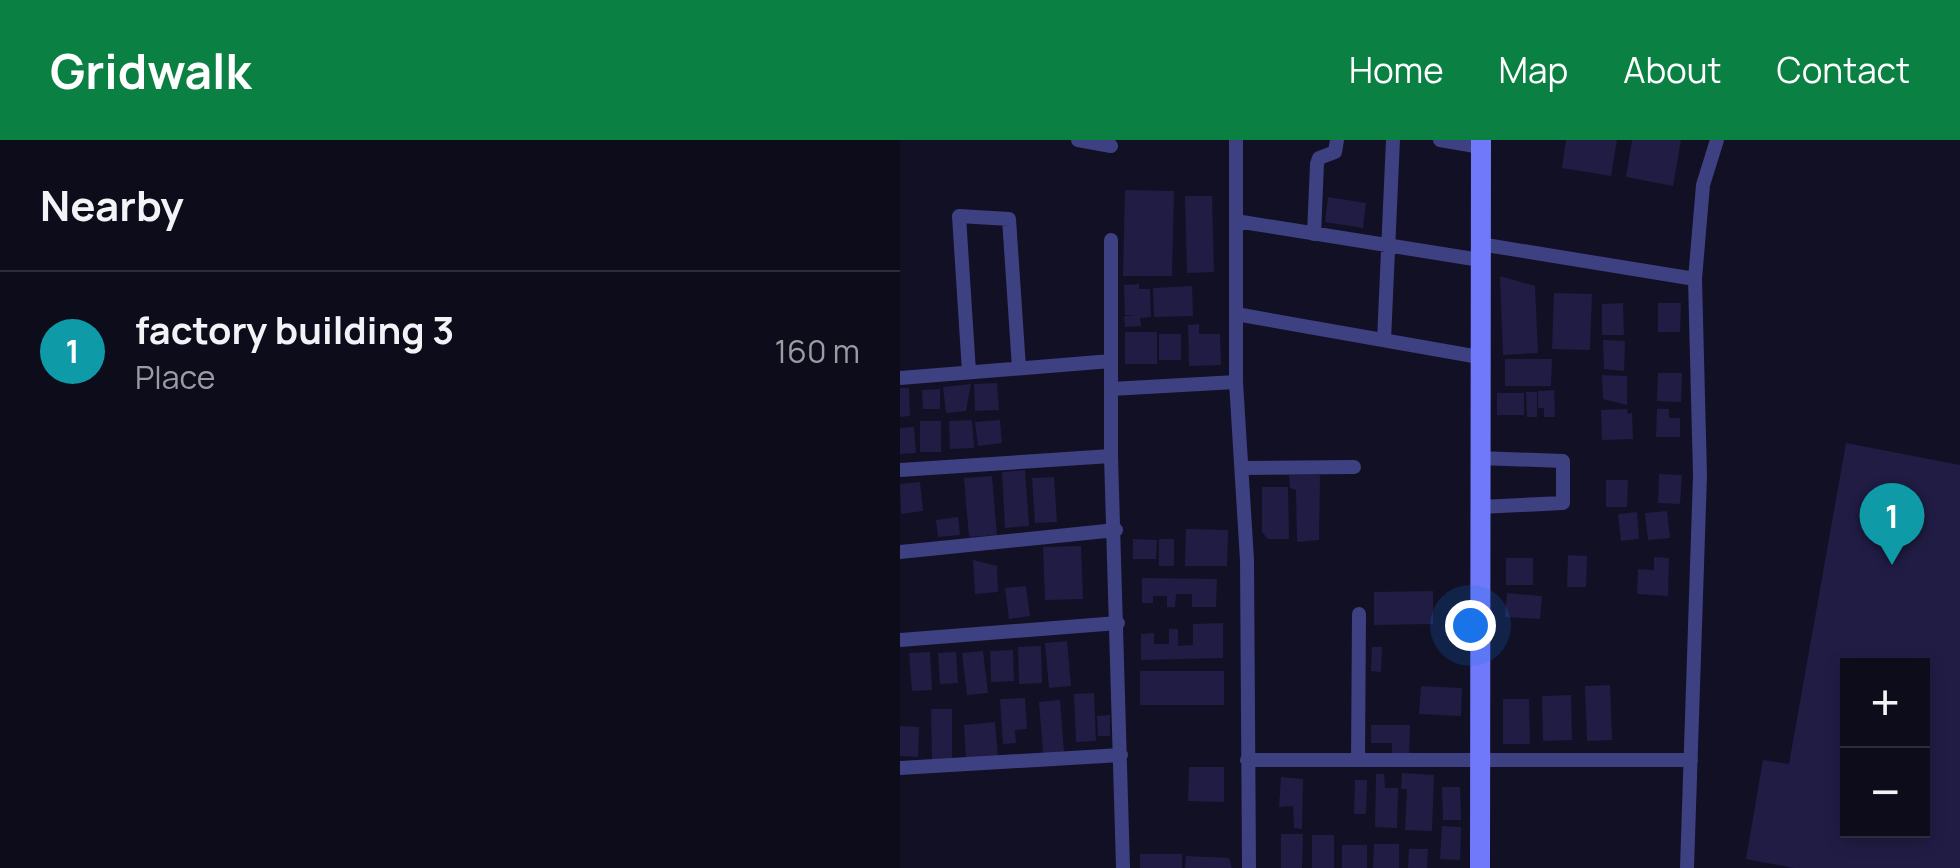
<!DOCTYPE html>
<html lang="en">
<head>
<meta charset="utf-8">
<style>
	:root { --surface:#0d0c1b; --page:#1b1a28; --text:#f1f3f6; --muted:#9a9ba3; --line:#2d2c3a; --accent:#0b8043 }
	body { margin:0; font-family:Manrope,sans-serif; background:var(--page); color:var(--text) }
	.controls { position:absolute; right:30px; bottom:30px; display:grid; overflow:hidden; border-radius:0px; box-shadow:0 5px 15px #0003 }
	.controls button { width:90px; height:90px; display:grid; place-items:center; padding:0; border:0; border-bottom:2px solid var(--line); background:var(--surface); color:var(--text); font:50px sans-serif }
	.you { position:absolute; left:570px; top:485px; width:35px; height:35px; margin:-25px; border:8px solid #fff; border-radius:50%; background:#1a73e8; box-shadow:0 0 0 15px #1a73e833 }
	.badge { display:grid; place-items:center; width:65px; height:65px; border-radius:50%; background:var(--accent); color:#fff; font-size:32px; font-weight:700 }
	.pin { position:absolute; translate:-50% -82px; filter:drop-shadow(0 2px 5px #0008) }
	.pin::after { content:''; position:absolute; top:52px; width:35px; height:30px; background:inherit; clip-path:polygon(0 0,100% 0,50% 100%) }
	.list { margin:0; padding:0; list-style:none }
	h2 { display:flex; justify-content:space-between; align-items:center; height:130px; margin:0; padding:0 40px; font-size:42px }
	h2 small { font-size:32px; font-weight:400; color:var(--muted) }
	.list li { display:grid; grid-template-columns:65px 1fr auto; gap:30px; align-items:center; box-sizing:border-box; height:160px; padding:0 40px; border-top:2px solid var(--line) }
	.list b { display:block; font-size:38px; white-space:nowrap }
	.list p { margin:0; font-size:32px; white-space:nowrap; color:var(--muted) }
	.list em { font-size:32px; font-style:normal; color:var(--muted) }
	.map { position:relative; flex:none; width:1060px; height:728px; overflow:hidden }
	header { display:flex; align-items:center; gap:60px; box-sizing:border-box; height:140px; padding:0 50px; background:var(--accent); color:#fff }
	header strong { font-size:48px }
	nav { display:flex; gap:55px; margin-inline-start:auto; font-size:35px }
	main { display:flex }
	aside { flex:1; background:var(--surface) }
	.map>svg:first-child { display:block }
	.building { fill:#211c44; fill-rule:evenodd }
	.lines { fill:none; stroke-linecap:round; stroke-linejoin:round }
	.street { stroke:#3d4081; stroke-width:14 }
	.secondary { stroke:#7079f9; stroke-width:20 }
</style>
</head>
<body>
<header>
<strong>Gridwalk</strong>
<nav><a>Home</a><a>Map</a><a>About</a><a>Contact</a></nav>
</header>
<main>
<aside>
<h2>Nearby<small></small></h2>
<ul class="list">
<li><span class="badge" style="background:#0f9aa8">1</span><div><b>factory building 3</b><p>Place</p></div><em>160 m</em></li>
</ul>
</aside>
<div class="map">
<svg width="1060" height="728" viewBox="0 0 1060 728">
	<rect width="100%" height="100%" fill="#111024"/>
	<path class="building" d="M666,0H717L711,36L662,28Z
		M732,0H781L773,46L726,37Z
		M225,50L274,51L272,136H223Z
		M285,56H312L314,132L287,133Z
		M428,57L466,63L463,88L425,82Z
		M600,136L635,146L638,213L603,215Z
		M239,144V149H250L251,177L240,178L241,186L225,187L224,176L236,175H225L224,145Z
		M292,146L293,176L254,177L253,148Z
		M654,153L692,154L690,210L652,209Z
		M723,163L724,195H702V164Z
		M758,163H781L780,192H758Z
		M299,184V194H320L321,225L289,226L288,185Z
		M225,192H257V224H225Z
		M259,194H281V220H259Z
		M703,200L725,201L724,231L704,229Z
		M605,219H652L651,246H605Z
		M758,233H782L781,262L757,261Z
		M702,235L727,236V265L703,259Z
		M97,243L99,270L75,271L74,244Z
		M71,244L66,271L46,273L43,247Z
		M0,248H9L10,276L0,277Z
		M40,249V269H23L22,250Z
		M654,250L655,277H644V268H638V251Z
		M626,252H637V277H627Z
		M597,253H624V275H597Z
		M727,269L728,274L732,273L733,299L702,300L701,270Z
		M757,269H769V278H780V297H756Z
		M72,280L74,308L50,309L49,281Z
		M100,280L102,303L78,306L75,282Z
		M20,281H41V312H20Z
		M14,287L16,313L0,314V288Z
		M946,303L1060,325V728H894L846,719L863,620L889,624ZM948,526H1022V690H948Z
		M125,330L129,386L105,388L102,332Z
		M759,334L782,335L780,364L758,363Z
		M389,335H420L419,400L397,402L396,350L390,348Z
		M92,336L97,395L69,397L64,338Z
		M154,337L157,382L135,383L132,338Z
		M706,340H728L727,367H706Z
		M20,342L23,371L1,374L0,344Z
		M362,347H388L389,399H368L362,392Z
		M767,371L770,398L748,400L745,373Z
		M737,372L739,399L721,401L718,374Z
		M58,377L60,395L38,397L36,380Z
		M286,389L328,390L327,426H285Z
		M233,399L257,400L256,419H233Z
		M259,399H274V426H259Z
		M181,406L183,459L145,460L143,407Z
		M668,415L687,416L686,447H667Z
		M754,417L769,418L768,456L737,454L738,429L754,430Z
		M606,418H633V445H606Z
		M73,420L97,426L98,452L75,454Z
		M242,438L317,439L316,467H292V454H276L275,467H267V456H253V463H242Z
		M126,446L130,476L109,479L105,448Z
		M533,451V484L474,485V452Z
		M607,453L642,456L640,479L605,477Z
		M323,483V518L241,520V494L254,493V504H269V489H278V506L293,505V484Z
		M167,501L171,546L149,548L145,503Z
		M141,506L142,543L119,544L118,507Z
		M472,507H482L481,532L471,531Z
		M113,510L114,541L91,542L90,511Z
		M83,511L88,553L67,555L62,513Z
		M30,512L32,550L12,551L9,513Z
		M56,512L58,543L40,544L38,513Z
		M240,531H324V565H240Z
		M710,545L712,600L687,601L685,546Z
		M521,546L562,548L561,576L519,574Z
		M194,553L196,601L176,602L174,554Z
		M671,555L672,600L643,601L642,556Z
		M125,558L127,589L115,590L116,603L103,604L100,559Z
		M603,559H629L630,604H603Z
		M160,560L164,612L143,613L139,562Z
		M31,569H52V619H32Z
		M210,575V596H198L197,576Z
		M95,582L98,617L66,619L64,585Z
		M471,585H510L509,615H492V603H471Z
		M0,586L19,587L18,617L0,616Z
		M289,627H324V662L288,661Z
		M502,633L534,635L532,691L505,690L507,649H501Z
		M476,634H484L485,648H498L497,688L475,687Z
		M381,637L403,639L402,689L394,688L393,666L379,667Z
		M455,640H467L466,674H454Z
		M542,647H560L561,680H543Z
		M542,686L561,687L560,720L540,719Z
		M381,694H403L402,728H381Z
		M412,695H434V728H412Z
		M474,704H499V728H473Z
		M442,705H467V728H442Z
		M509,709H528L527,728H508Z
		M240,714H282V728H240Z
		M286,716L329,718L332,728H285Z"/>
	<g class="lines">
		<path class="street" d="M178,0L211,6
			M540,0L581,7
			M336,81L580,120
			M414,94L417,24L419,18L435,12L437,0
			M211,100V249
			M580,104L795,139L800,335L787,728
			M795,139L803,45L817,0
			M336,174L579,217
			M484,200L493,0
			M69,232L59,76L109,79L119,228
			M0,238L211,221
			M336,242L347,420L349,728
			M211,316L223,728
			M579,318L663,321V363L580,367
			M342,328L454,327
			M0,330L211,316V249L336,242V0
			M0,412L216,390
			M0,500L218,483
			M347,620H791
			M458,620L459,474
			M0,628L221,615"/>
		<path class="secondary" d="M580,728L581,0"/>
	</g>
</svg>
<div class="controls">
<button>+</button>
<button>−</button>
</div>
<div class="you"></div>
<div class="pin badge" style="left:992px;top:425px;background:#0f9aa8">1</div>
</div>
</main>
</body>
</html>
